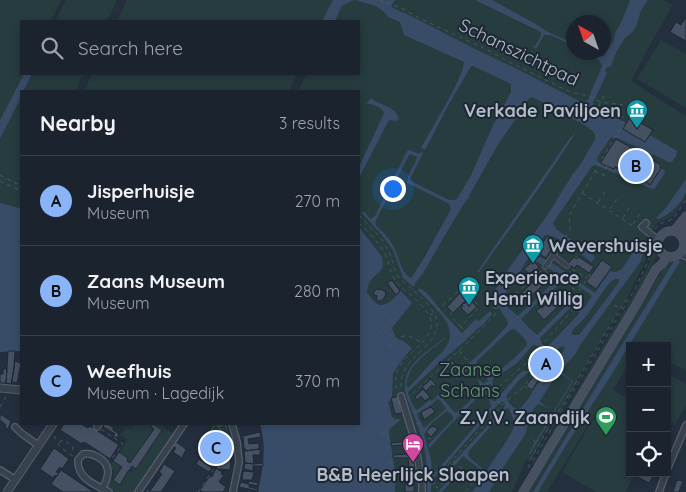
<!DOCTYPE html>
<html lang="en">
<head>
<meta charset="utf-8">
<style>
	:root { --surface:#1b232e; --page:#282f3a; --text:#f1f3f6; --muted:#a0a4aa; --line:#39404a; --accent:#8ab4f8 }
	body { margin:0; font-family:Quicksand,sans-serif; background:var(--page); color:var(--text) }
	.controls { position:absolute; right:15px; bottom:15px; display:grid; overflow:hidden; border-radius:0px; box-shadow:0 2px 8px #0003 }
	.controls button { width:45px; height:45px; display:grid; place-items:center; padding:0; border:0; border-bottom:1px solid var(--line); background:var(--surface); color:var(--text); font:25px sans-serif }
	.compass { position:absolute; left:566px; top:15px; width:45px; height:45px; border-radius:50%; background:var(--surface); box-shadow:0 2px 8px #0003; rotate:320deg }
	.you { position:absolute; left:392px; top:188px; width:18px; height:18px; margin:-12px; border:4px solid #fff; border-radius:50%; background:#1a73e8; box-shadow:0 0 0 8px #1a73e833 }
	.badge { display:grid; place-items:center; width:32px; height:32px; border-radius:50%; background:var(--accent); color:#111; font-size:16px; font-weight:700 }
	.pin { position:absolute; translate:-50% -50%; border:2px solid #fff; box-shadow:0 1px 5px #0006 }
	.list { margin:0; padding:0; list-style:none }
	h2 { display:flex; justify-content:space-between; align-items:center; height:65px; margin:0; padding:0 20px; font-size:21px }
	h2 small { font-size:16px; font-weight:400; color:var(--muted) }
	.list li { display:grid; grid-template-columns:32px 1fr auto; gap:15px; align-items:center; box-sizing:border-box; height:90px; padding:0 20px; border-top:1px solid var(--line) }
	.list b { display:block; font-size:19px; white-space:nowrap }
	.list p { margin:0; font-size:16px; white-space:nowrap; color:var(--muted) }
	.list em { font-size:16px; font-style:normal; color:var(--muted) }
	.icon { flex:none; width:28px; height:28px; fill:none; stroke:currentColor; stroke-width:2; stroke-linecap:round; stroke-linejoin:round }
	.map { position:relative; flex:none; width:686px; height:492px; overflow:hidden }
	.search { position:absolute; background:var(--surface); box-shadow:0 2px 8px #0003; left:20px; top:20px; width:340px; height:55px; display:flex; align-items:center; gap:12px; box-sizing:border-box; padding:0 18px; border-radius:0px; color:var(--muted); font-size:19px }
	.panel { position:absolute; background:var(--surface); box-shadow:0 2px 8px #0003; left:20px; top:90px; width:340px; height:335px; border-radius:0px }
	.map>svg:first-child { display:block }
	.green { fill:#263c3f; fill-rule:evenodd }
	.water { fill:#394c67; fill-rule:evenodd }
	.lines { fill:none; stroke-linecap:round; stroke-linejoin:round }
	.stream { stroke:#394c67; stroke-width:2 }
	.canal { stroke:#394c67; stroke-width:6 }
	.building { fill:#455162; stroke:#1f2835 }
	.pedestrian-casing { stroke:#565f6c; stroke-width:6 }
	.minor-casing { stroke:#565f6c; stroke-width:8 }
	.tertiary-casing { stroke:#565f6c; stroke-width:9 }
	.secondary-casing { stroke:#565f6c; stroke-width:9 }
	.path { stroke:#44595c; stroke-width:1; stroke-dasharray:4 4; stroke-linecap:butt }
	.pedestrian { stroke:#38414e; stroke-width:4.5 }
	.minor { stroke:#38414e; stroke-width:5.5 }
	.tertiary { stroke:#38414e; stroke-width:7 }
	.secondary { stroke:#465061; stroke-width:8 }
	.labels { text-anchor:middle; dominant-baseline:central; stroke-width:4; stroke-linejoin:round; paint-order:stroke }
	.street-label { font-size:18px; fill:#b4bcc9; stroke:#1d2633 }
	.poi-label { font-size:18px; font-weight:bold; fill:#b4bcc9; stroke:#1d2633; text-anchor:end }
	.park-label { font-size:18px; fill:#6b9a76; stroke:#1d2633 }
</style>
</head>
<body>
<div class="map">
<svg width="686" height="492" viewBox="0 0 686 492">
	<rect width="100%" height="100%" fill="#242f3e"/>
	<path class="green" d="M0,0H61L51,21H21V74H24L0,120Z
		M66,0H117L107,21H55Z
		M127,0H333L322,21H117Z
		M340,0H663L673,5L652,41L631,81L686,116V198L674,215L670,218L657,223L646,239L647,254L645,262L626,300L589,360L561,411L545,434L531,461L526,460L512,492H385L359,290V178L388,122L390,120L399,119C395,107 383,105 373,100L367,103C373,103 382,108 384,113L359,167V91H298L307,74H359V21H335L342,6ZM574,22H604V52H574ZM465,65L471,66L448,106L425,150L422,149L458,81ZM512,88L545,102L532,97L530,98L523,105L514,122L499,143L469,196V198L465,202L441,242L424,272L421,263L422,260L471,175L493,125L511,92ZM595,134L604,141L504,276L548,214L572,175L580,165L595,139Z
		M661,40L686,54V108L637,79Z
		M32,74H83L76,91H24Z
		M92,74H297L289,91H84Z
		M21,95V221L0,214V139Z
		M652,236C656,242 657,249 656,257L635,300L536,463H534L634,294L650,262L652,253L650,240Z
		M672,260L674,261L599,382L533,492H527L660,273L667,263Z
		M681,260L686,263V371L667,360V346H645L641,344L640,346H630V362L613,390L630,400V473H636L625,492H596L562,472L610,390L547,492H538L565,447L610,376Z
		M667,373L686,384V405L675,424L667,420Z
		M136,424H159L174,434L135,492H115L107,488L108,480L114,479V470H110L109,467L127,441V439L120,435L126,427L131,429Z
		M214,424H226L232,441L225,451L206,436Z"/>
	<path class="water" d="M333,0H395L391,6L393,8L411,16L473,48L519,70L583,103L589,99C591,88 598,78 602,66L599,60L585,53C591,53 597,58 604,56L613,41L616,31L621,23L630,0H647V2C637,12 640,22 634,30C632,33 628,35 625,38C619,46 614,56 611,66L606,68L605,71L607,73L593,103L594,108L598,111L611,115L626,123L623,129L645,142L650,135L677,151L676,156L672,162H669L654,155L649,154L639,148L617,138L611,137L597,158L598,162L608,167L615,168L651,183L661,168L664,170L665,173L655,188L652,189L596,165L592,166L553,223L556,229L593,255L595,258L591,262C580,253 560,235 545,235L533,251L508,290L501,299L500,303L504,304L518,316L554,282L557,283L558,286L553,290L547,293L521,319L530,329L537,335L566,306L571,302L575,303L540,338L542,344L547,347L578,315L579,313L577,310L580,307L584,308L592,296L569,279L566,278L557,272L559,269L595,293L610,271L616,272L622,269L640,242L642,243L643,253L641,261L580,345L576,353L561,370V372L573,381L530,454H529L535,442L530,438L536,441L572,381L560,373L557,374L540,401L541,403L550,409L538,404L532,411L531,416L542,423L530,417L525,435L504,466L489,492H471L473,491L485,473L463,456L451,470L455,477L442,492H438L450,478V476L443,468L431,481V492H427C428,476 427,458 423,442C420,433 418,425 414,416C409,401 400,389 408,372C415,358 432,348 444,338V339C434,348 418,358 411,370C408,375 407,380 406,386L409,387C417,379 424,370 433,361C447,348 457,338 444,318C437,308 426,299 418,290L419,288C427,291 433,300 438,307C445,316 454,324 462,333L476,319L479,321L489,312H491L492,314L484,324L477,329L465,341L440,362L408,392L409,397L415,409L417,410L430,400L432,401L449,384L452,385L443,394L442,397L452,410L456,413L468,403L480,388L478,379L484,384L488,381L483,373L489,377H491L517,356L527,345C527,339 519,333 514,329L510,330L477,361L476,364L480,370L475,365H473L471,370L474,372L475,376L468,370L457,379L455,378L464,371L465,367L490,344L507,326L508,322L500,309V307L498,306L496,309L493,308L494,304L489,300L495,292V290L503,279L505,274L548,214L572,175L580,165L595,139V134C590,128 583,124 575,120C561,112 547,104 532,97L530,98L523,105L514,122L499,143L469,196V198L465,202L441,242L424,272L415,283L414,287L403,278L394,252L388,243L380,233V231H382C386,235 389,239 392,244C398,253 401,274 411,278L421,263L451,209L450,206L448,203L407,183C407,173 415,166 417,157L410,154L409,155L376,220L375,222L376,224L375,227L362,213L364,211L370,219L375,216L406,153L407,151L410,150L419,154L420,152L423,153L410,179L411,181L449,200H453L457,199L471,175L493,125L511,92V84L473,66H471L448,106L425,150L421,148C429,133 465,75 464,62L404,35L400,22L388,17L383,11L376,6L355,0L351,1L342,6L335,21H322ZM614,279H619V282L596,313L579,335H574L571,334C573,328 577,326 581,322C593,310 601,290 614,279ZM533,345L540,347L542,352C540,355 529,370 527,371C525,371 524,371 523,371L516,377L502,393H501L498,390L496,391L498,396L496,401H493L489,398V399L491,405V407L442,465L432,475L431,459L424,434L428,430L427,429L432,423L447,411L453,416V419L428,445L430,448L445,430L480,395L482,392L486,395H488L485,388L488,385L491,384L493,388H494L492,382L493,379L516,364ZM562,346L565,348C561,356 556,362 551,368C548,373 543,376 540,380C533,390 528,402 519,409C512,409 508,402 506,396L519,380ZM437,399L440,400L446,409L424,428L417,415L418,413L431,405ZM500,402H504L505,404L504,408L446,470L444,467L449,461ZM507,408L509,409C511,414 514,419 514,424C515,433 492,460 487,471H485L469,457L468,452Z
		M475,0H492L534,23L548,32L573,43V46L551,35H544L536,49L532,45L535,46L541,36V32Z
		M24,74H32L24,90L21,91L20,99L0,139V120Z
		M371,98C380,106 395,105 399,119L396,121L390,120L388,122L359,178V167L384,113C382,108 372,103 366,104Z
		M576,132C546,180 512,226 479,272H477L570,138Z
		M686,179C686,182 686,188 686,191C683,203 669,215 658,219L656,218L665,209Z
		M0,203L19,208L21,207V351L0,352Z
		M359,227L382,257L383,267C375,278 368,278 367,293C370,296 373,301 376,303C385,310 395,297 401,291L412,303L392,328L396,338L403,341L412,348L399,364L393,374L392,397L391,400L388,402L392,417L395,419H399L400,420L390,429L389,432L395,472V492H258C263,467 267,449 260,424H359Z
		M681,260L610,377L565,447L538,492H533L599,382L674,261Z"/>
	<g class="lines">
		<path class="stream" d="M375,226L380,231"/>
		<path class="canal" d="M531,256L548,264L564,275"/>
	</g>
	<path class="building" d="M686,17V41L670,32L676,22L681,25Z
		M630,117L653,130L645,142L623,129Z
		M616,139L661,165L660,167L661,168L650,185L645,181L646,180L642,178L641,179H638L634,176V175L615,167L614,169L602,164L601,162Z
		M547,236L556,242L546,258L537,252Z
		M574,257L577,259L579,257L594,267L589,273L577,265L574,268L568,264Z
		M602,260L612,267L596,289L586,282Z
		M533,261L539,267L535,271L534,270L529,274L524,269Z
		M540,275L548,283L545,285L544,284L527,300L521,294Z
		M392,280L400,291L396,295L387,283Z
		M465,286L472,294L453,313L447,307L462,291H461Z
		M376,289L379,290L380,289L386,292L385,293L386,294L383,300H381L380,302L376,299L377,296L373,294Z
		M560,291L567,298L544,320L536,311L541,307L542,308Z
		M469,299L477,307L468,315L461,308L463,306L462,305L463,303L464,304Z
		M8,351H15L14,368L11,384L6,383Z
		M452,360L458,369L460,367L463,371L459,374L458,373L459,371L457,369L453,373L445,365Z
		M15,361L21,363L17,383L12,382Z
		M3,369H7L6,383H0V374H3Z
		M535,374L540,378L532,390L526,386Z
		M431,379L436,385L434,387L432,385L426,391L422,387Z
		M423,389L430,397L425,401L421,396L417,400L415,397Z
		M399,396L402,413L395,414L391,398Z
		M431,407L435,412L424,420L421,412Z
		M0,414L11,421L8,429L5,427L6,425L0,420Z
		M64,424H81L88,428L90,426L119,445L110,459L86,443L83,442L82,444L60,430Z
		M104,424H107L113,427V430L119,434L117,438L113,436L115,434L103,427Z
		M153,424L162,430L136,469L132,466L130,469L132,470L131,471L129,470L127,473L120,485L113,480L122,467L113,461L119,452L128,458L127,461L130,463L154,429L151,427Z
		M432,426L434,427V426L438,429L431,437L426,432Z
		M260,432L261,437L248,439L249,444L259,443V449L246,451V449H244L243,436Z
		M412,441V450L406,451L405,445L391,446V443Z
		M176,442L186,449L182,458L173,452L176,448L173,447Z
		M213,442L222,449L218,453L209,446Z
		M54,448L69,459L62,469L60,467L56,472L59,473L56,477L55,475L53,478L40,469Z
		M260,449V455H253L254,464L245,463L244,451Z
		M407,454V455H413L415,468H409L408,458H393V455Z
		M199,459L212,468L209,472L196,464Z
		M227,459H231L230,470L220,469L219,470L216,468L217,465L220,466L221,462L226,463Z
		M245,463L254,464L263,463V466H253V471L244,469Z
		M164,464L175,471L161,492H145L147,489L150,491L162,474L159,472Z
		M216,468L222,472L221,474L224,475L219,482L226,487L223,492H203L200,490L210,476L212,477Z
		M395,469H415V473H417L418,479H404V472H395Z
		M61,470L92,491L94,492H63L51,484Z
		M243,471L254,472L252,480H242Z
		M638,473H655L649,483L636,476Z
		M677,480L683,481L679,492H673Z
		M249,481L258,483V486L249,484V487L258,489V491L239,487L241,482L248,484Z
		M405,484H414V492H405Z"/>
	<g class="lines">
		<g class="pedestrian-casing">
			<path id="pedestrian" d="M553,255L567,266
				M545,267L562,242"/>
		</g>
		<g class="minor-casing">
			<path id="minor" d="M646,223L642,227L658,240
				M684,247L686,249
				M680,254L686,257
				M401,396L415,441L422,485V492
				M232,424L237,442L239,462L233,492
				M15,427L21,433L38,445
				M97,427L99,424
				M0,470L16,480
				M667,470L686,425
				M102,489C109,477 112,465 98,457C92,454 89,453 83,454L78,460C78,463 78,466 79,468C82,480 99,487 109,492
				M138,492L184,424
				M659,492L666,473"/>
		</g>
		<g class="tertiary-casing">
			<path id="tertiary" d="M0,388L21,390
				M7,492L53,424"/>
		</g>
		<g class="secondary-casing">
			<path id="secondary" d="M658 244a13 13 0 1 1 26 0a13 13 0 1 1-26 0Z
				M674,231L686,216
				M681,235L686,225
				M523,492L636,305L656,269L662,264L667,257"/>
		</g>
		<path class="path" d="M379,0L401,8L419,18L490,51L505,60L570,92L588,96L601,102L623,105
			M595,171L601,175H603
			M0,175L15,183L21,185
			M605,176L603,174L620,141
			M0,181L21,191
			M582,193L636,228
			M598,202L606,190
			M610,209L618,198
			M359,215C369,226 383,238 389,252C393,261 394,271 399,278C410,288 438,308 437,324C437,329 434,335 432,339C418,357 399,364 401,390
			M623,218L630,206
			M359,223C367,231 378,241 384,252C391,265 388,273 400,286C410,295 435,312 431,327C425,352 388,357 397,391
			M633,224L641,212
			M655,229L659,224L673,219L686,200
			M565,237L570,230L569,216L624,121V118L615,113L612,114L597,109L604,96
			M575,256L578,258
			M572,269L588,279
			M545,271L552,276H554L577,291
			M552,275L559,266
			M614,305L620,308
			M452,312L450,315L461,327
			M430,315L437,311L466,284L475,293L471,298L477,304L478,308L461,327L472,338
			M383,329L394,339
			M379,333L393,317
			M389,347C400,334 407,332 421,343
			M459,351L486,382L501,405
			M532,374L546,360L549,363
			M524,386L532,391
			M493,392L526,363L576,306L578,297V292L592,272
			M407,399L472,338L494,316L501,303L520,290L541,271
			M0,407L7,395
			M416,424L422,422
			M219,427L225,424L228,432
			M219,428L226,433
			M101,429L123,444L111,460
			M382,430L383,438
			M219,433L221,435L219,437L217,435Z
			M221,433L226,426
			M226,433L227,434V435L226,434Z
			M383,434L389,433
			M212,435H213V436L212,437Z
			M213,435L218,428
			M54,436L60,447L73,456
			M207,436L216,424L219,427L221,424
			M213,436L220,441
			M221,436L228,442L230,440
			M220,441L221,442L220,443L219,442Z
			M221,441L226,435
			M420,441L431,438
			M59,442L64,440L73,447L72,454
			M221,442L225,446L228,442
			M453,461L475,480L465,492
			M533,461L559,415L635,289L650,257L649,241
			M389,463L394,462
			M529,468V462L545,434L614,319L626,300L630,298
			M475,480L481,473
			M428,485H434L437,488L444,482L445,479L443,477L446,474L445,470L449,464L501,406L525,385L532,375L526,363
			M433,485L438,477L442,476H443
			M198,492L222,457L231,446"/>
		<use href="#pedestrian" class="pedestrian"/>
		<use href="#minor" class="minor"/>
		<use href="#tertiary" class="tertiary"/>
		<use href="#secondary" class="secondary"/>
	</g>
	<defs>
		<g id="museum-pin" transform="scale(1.125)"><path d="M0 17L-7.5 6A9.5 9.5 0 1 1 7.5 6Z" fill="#0f9aa8" stroke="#1d2633"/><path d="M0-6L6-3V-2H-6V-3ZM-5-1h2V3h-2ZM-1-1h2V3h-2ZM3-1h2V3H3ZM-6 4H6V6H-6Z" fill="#fff"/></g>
		<g id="stadium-pin" transform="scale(1.125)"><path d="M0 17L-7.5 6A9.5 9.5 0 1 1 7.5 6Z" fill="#2e9e5b" stroke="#1d2633"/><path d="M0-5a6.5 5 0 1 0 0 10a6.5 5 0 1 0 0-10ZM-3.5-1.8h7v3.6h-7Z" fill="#fff"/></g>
		<g id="hotel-pin" transform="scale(1.125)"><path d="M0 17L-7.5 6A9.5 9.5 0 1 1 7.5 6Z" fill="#d1479c" stroke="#1d2633"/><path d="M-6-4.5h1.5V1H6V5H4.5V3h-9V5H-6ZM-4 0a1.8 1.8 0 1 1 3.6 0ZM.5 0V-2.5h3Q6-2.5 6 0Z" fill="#fff"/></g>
	</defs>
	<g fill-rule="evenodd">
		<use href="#museum-pin" x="637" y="110"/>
		<use href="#museum-pin" x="533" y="245"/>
		<use href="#museum-pin" x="469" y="287"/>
		<use href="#stadium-pin" x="606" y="417"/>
		<use href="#hotel-pin" x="413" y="444"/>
	</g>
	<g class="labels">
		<g class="street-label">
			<text transform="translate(519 52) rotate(26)">Schanszichtpad</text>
		</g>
		<g class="poi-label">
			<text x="621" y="110">Verkade Paviljoen</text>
			<text x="549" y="245" text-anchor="start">Wevershuisje</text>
			<text x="485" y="277" text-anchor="start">Experience<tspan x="485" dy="21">Henri Willig</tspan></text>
			<text x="590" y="417">Z.V.V. Zaandijk</text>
			<text x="413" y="474" text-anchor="middle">B&amp;B Heerlijck Slaapen</text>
		</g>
		<g class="park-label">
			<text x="470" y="369">Zaanse<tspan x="470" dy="21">Schans</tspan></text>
		</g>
	</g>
</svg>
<div class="controls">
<button>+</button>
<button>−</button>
<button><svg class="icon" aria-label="locate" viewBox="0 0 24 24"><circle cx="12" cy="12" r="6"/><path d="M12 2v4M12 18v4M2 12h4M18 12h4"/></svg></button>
</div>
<svg class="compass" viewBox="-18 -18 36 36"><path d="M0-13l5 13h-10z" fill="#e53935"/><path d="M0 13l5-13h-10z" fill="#a0a4aa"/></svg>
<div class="you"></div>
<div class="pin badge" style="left:546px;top:364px">A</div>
<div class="pin badge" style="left:636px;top:166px">B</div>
<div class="pin badge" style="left:216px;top:448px">C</div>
<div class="search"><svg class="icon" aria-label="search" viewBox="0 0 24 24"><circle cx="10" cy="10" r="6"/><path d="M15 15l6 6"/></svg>Search here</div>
<section class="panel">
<h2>Nearby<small>3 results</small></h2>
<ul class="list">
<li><span class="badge">A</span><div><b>Jisperhuisje</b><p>Museum</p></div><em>270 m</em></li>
<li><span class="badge">B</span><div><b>Zaans Museum</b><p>Museum</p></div><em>280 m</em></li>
<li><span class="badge">C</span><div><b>Weefhuis</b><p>Museum · Lagedijk</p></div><em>370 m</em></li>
</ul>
</section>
</div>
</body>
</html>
